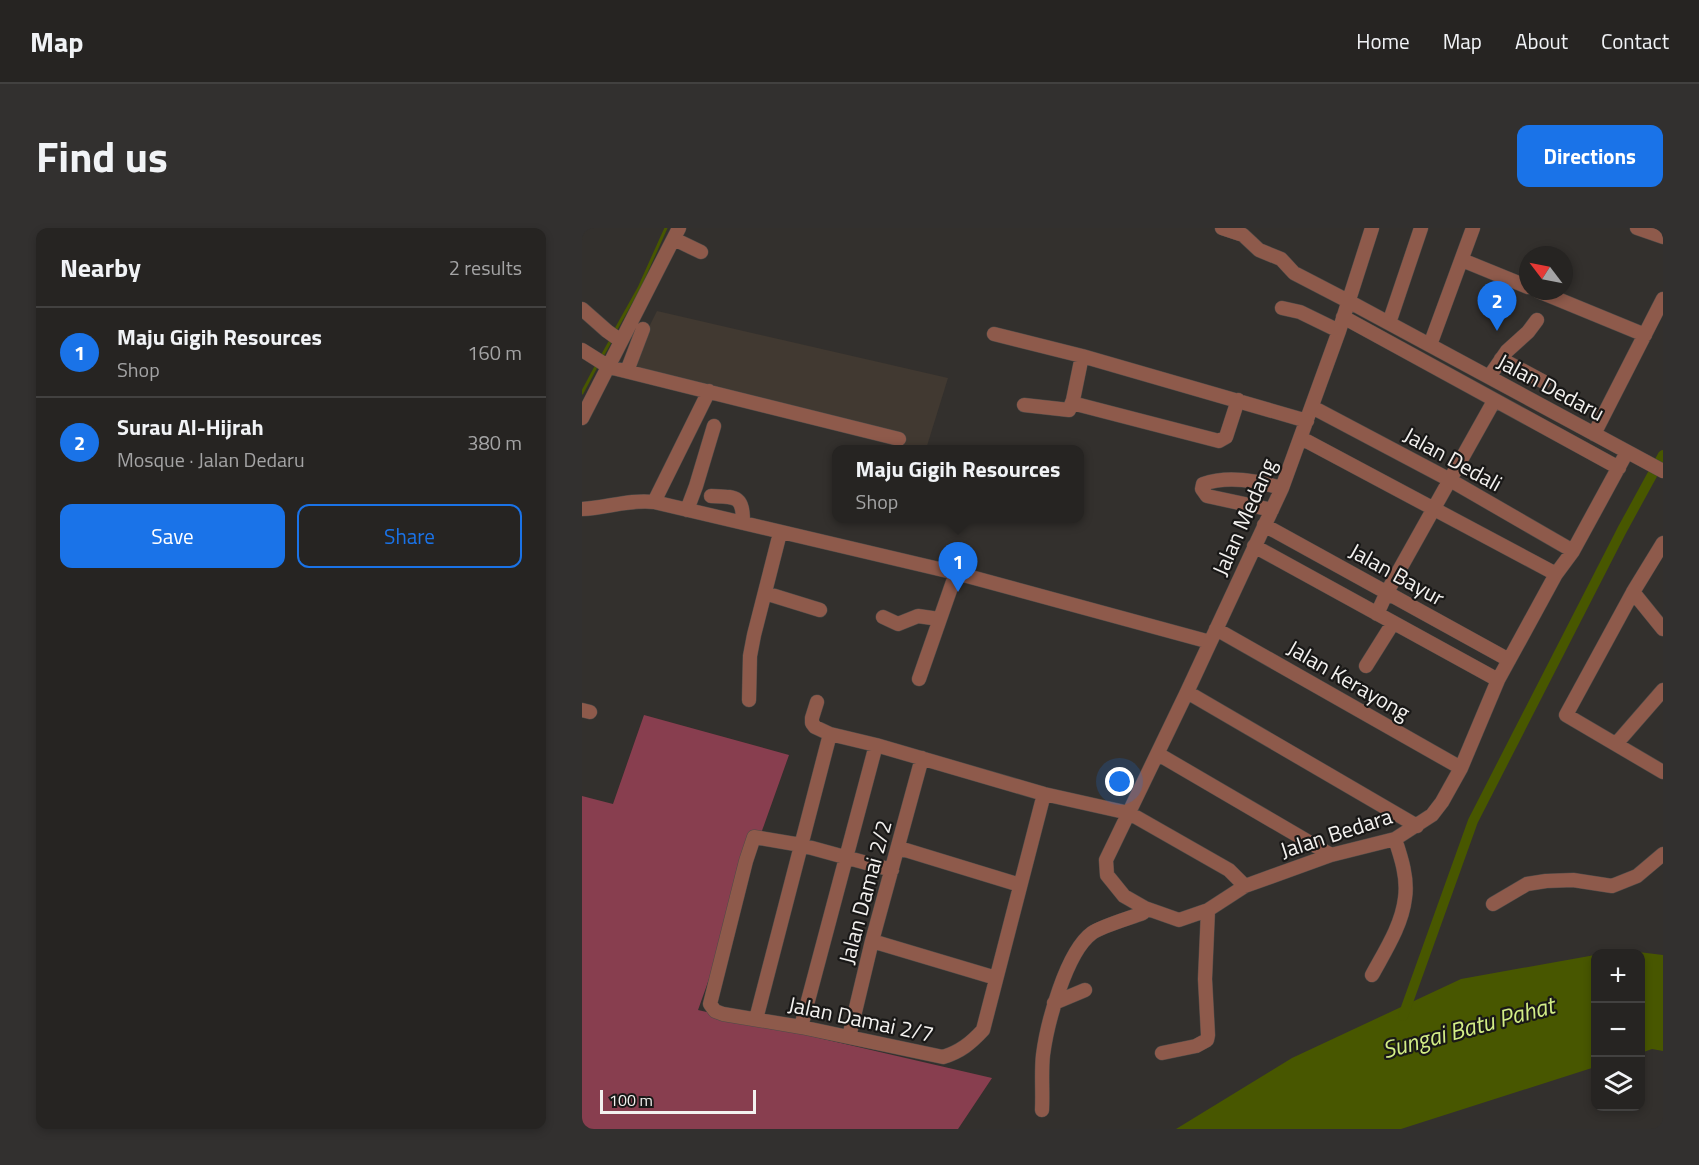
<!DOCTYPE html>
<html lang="en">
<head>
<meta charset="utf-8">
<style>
	:root { --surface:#262422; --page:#32302f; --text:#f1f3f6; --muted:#a4a4a5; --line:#424140; --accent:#1a73e8 }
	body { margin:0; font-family:"Titillium Web",sans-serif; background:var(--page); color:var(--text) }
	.controls { position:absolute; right:18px; bottom:18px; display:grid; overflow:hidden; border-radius:12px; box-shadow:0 3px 9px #0003 }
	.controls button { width:54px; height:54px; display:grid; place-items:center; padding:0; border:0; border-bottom:2px solid var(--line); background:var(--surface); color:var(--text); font:30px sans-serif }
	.compass { position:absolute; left:937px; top:18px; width:54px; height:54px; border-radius:50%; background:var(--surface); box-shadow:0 3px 9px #0003; rotate:302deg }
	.scale { position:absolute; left:18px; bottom:15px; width:156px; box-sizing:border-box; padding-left:6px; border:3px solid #f3f1ef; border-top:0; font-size:16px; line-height:21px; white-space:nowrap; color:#f3f1ef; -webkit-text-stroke:4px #191817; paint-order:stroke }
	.you { position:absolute; left:538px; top:554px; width:21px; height:21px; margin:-15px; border:4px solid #fff; border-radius:50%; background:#1a73e8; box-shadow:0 0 0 9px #1a73e833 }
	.badge { display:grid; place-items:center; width:39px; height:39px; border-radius:50%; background:var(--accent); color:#fff; font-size:20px; font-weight:700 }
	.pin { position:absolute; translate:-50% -50px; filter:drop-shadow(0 2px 3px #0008) }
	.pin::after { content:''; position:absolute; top:32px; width:21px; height:18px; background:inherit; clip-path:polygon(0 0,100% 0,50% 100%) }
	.popup { position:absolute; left:250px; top:217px; width:252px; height:78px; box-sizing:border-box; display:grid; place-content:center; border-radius:12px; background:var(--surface); filter:drop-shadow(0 2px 4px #0005); font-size:20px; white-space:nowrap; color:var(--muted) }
	.popup b { font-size:22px; color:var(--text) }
	.popup::after { content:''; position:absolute; left:50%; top:100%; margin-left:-12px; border:12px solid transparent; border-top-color:var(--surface) }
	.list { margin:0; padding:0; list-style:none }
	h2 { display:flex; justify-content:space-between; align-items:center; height:78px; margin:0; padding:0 24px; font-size:26px }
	h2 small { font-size:20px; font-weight:400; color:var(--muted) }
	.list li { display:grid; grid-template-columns:39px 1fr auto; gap:18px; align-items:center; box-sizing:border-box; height:90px; padding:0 24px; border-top:2px solid var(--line) }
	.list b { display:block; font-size:22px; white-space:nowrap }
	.list p { margin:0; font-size:20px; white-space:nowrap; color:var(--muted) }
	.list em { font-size:20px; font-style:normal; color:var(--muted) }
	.actions { display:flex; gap:12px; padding:18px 24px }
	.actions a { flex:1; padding:14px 0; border:2px solid var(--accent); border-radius:12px; text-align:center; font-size:21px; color:var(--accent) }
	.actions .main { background:var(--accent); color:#fff }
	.icon { flex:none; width:33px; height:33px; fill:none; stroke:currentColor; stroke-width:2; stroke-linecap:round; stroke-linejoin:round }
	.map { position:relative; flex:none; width:1081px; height:901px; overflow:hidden; border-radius:12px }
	header { display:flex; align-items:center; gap:36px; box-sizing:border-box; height:84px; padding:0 30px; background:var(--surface); border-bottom:2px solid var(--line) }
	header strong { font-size:28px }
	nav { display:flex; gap:33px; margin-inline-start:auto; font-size:21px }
	.intro { display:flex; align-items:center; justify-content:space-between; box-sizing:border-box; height:144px; padding:0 36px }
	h1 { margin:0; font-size:42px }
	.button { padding:15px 27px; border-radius:12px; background:var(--accent); color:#fff; font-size:21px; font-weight:700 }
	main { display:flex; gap:36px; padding:0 36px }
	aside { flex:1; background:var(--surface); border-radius:12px; box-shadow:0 3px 9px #0003 }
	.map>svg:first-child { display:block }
	.built { fill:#413931 }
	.forest { fill:#883e4f }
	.water { fill:#485700 }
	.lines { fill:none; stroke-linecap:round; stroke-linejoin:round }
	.stream { stroke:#485700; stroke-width:3 }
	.canal { stroke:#485700; stroke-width:10 }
	.minor-casing { stroke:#4e4b48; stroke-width:15 }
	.minor { stroke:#8e5a4b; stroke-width:14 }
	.labels { text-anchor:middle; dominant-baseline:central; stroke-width:4.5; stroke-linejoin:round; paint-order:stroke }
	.street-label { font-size:22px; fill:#f3f1ef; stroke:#191817 }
	.water-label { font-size:24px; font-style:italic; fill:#d3ed86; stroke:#191817 }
</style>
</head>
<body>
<header>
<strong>Map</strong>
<nav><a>Home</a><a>Map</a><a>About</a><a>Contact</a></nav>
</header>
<div class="intro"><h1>Find us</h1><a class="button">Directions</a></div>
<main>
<aside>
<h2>Nearby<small>2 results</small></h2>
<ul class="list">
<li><span class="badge">1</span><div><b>Maju Gigih Resources</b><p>Shop</p></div><em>160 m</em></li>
<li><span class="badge">2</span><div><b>Surau Al-Hijrah</b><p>Mosque · Jalan Dedaru</p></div><em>380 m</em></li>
</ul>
<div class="actions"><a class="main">Save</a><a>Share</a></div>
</aside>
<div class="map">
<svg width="1081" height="901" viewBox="0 0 1081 901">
	<rect width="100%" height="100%" fill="#33302d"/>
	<path class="built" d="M75,83L366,150L344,221L338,222L44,145Z"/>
	<path class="forest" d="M62,487L207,527L116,782L410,850L376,901H0V568L31,576Z"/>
	<path class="water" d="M1040,722L1081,727V823L1070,821L1059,825L1058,726L1020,725Z
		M1013,727V839L819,901H594L710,830L879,751Z"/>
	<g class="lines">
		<path class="stream" d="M33,103L57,60L84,0
			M19,130L29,112
			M0,165L16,135"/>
		<path class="canal" d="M821,788L891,593L1040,302L1081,227"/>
		<g class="minor-casing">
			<path id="minor" d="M640,0L661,7L677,22L699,31L712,45L766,73L1081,243
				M790,0L757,103L700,260L605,464L524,632L525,647L542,668L563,680L597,692L626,682L663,658L749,627L813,611L850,587L860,574L879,540L916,452L927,432L974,346L991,323L1045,224
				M1055,0L1081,9
				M92,11L119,24
				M880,32L946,59
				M956,63L1063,107
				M700,80L718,84L757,103
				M0,81L25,103L39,113
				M761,89L1037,240
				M807,95L839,0
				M412,106L500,128L725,193
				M848,117L891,0
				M0,122L27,139L317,211
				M919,131L962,154
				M45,143L61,101
				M907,149L925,123L946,104L955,92
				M490,175L637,213L644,209L656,172
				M442,177L487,182L491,172L500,128
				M730,179L868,252L991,323
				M0,190L97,0
				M1012,206L1081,71
				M719,210L974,346
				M129,268C154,269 161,267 161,295
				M72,274L127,163
				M0,281C24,280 48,271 72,274L374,345L628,414
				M105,282L114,258L132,198
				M690,282L625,268L620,261L621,256C647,247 674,253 700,260
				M682,297L927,432
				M1081,315L1051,364L984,487L1081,544
				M672,318L916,452
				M1051,364L1081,401
				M183,365L238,382
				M795,386L805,364L912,173
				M301,389L316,396L336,388L357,391
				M634,401L879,540
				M784,438L811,395
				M337,451L374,345
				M605,464L835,598
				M167,472L168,428L172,407L198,305
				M235,474L230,490V495L233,499L248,506L294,517L462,566L547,585L647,642L663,658
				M0,482L8,484
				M1034,516L1081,462
				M576,526L749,627
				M317,620L438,657
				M310,642L219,617L172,609L164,633L128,776L133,783L141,786L219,799L361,829C378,824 389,815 401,802L462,566
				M911,676L945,656L964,653L991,652L1030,658L1055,648L1081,626
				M290,713L414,750
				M790,747C803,723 820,697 823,670C826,650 819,629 813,611
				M472,775L503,762
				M174,791L248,506
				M219,799L294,517
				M267,809L290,713L340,530
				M580,825L614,818L625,812L626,807L623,751L626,682
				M460,882C461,864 459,845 461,827C465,796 484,724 510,705C520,698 548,690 561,685L563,680"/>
		</g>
		<use href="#minor" class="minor"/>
	</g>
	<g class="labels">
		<g class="street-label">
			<text transform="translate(969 159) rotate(28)">Jalan Dedaru</text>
			<text transform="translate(871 231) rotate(29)">Jalan Dedali</text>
			<text transform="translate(662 289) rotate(-66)">Jalan Medang</text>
			<text transform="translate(815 346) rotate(29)">Jalan Bayur</text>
			<text transform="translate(767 452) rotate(30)">Jalan Kerayong</text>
			<text transform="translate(754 605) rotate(-18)">Jalan Bedara</text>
			<text transform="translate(283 664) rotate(-75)">Jalan Damai 2/2</text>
			<text transform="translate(279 791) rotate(12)">Jalan Damai 2/7</text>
		</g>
		<g class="water-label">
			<text transform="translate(886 799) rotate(-15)">Sungai Batu Pahat</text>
		</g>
	</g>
</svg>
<div class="controls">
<button>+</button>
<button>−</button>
<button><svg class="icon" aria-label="layers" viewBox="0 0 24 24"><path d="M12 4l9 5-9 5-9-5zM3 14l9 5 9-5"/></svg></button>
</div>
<svg class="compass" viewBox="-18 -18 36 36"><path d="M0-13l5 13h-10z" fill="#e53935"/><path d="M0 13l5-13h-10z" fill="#a4a4a5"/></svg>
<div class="scale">100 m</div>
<div class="you"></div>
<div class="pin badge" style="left:376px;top:364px">1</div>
<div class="popup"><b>Maju Gigih Resources</b>Shop</div>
<div class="pin badge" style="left:915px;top:103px">2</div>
</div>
</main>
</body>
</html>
